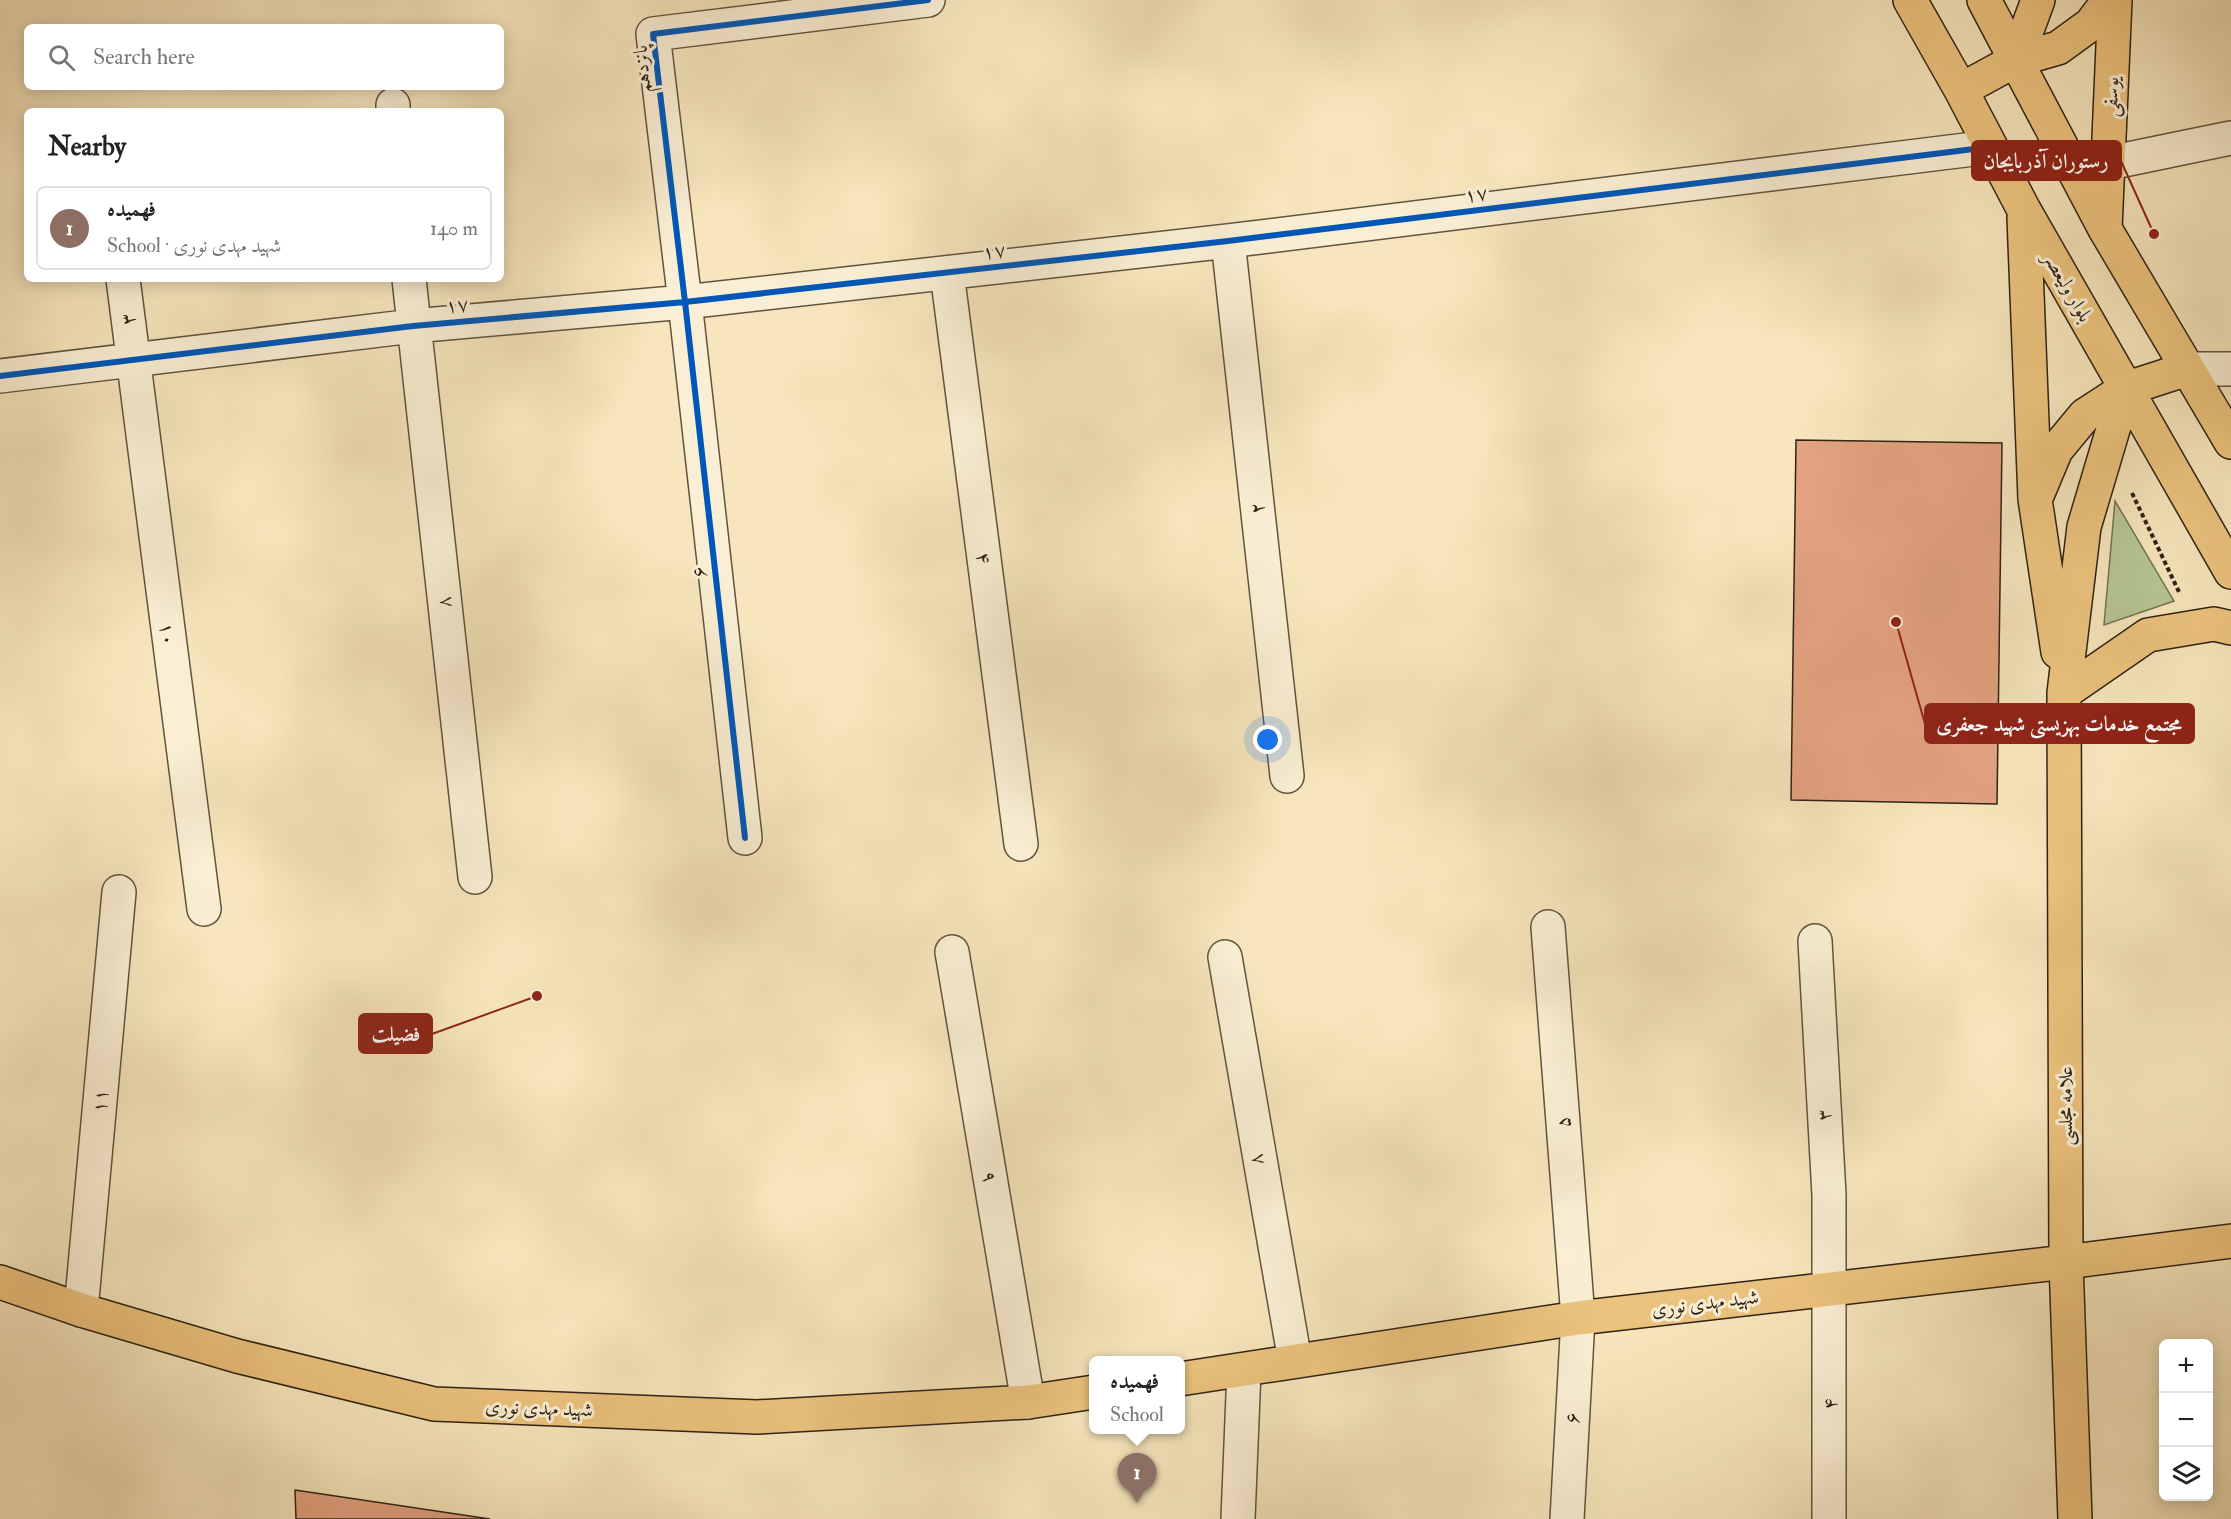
<!DOCTYPE html>
<html lang="en">
<head>
<meta charset="utf-8">
<style>
	:root { --surface:#fff; --page:#f2f2f2; --text:#222; --muted:#767676; --line:#e0e0e0; --accent:#111827 }
	body { margin:0; font-family:"IM FELL Double Pica",Amiri,serif; background:var(--page); color:var(--text) }
	.controls { position:absolute; right:18px; bottom:18px; display:grid; overflow:hidden; border-radius:9px; box-shadow:0 3px 15px #0003 }
	.controls button { width:54px; height:54px; display:grid; place-items:center; padding:0; border:0; border-bottom:2px solid var(--line); background:var(--surface); color:var(--text); font:30px sans-serif }
	.you { position:absolute; left:1268px; top:740px; width:21px; height:21px; margin:-15px; border:4px solid #fff; border-radius:50%; background:#1a73e8; box-shadow:0 0 0 9px #1a73e833 }
	.badge { display:grid; place-items:center; width:39px; height:39px; border-radius:50%; background:var(--accent); color:#fff; font-size:20px; font-weight:700 }
	.pin { position:absolute; translate:-50% -50px; filter:drop-shadow(0 2px 3px #0008) }
	.pin::after { content:''; position:absolute; top:32px; width:21px; height:18px; background:inherit; clip-path:polygon(0 0,100% 0,50% 100%) }
	.popup { position:absolute; left:1089px; top:1356px; width:96px; height:78px; box-sizing:border-box; display:grid; place-content:center; border-radius:9px; background:var(--surface); filter:drop-shadow(0 2px 4px #0005); font-size:20px; white-space:nowrap; color:var(--muted) }
	.popup b { font-size:22px; color:var(--text) }
	.popup::after { content:''; position:absolute; left:50%; top:100%; margin-left:-12px; border:12px solid transparent; border-top-color:var(--surface) }
	.list { margin:0; padding:0; list-style:none }
	h2 { display:flex; justify-content:space-between; align-items:center; height:78px; margin:0; padding:0 24px; font-size:26px }
	h2 small { font-size:20px; font-weight:400; color:var(--muted) }
	.list li { display:grid; grid-template-columns:39px 1fr auto; gap:18px; align-items:center; box-sizing:border-box; height:84px; margin:0 12px 12px; padding:0 12px; border:2px solid var(--line); border-radius:9px }
	.list b { display:block; font-size:22px; white-space:nowrap }
	.list p { margin:0; font-size:20px; white-space:nowrap; color:var(--muted) }
	.list em { font-size:20px; font-style:normal; color:var(--muted) }
	.icon { flex:none; width:33px; height:33px; fill:none; stroke:currentColor; stroke-width:2; stroke-linecap:round; stroke-linejoin:round }
	.map { position:relative; flex:none; width:2231px; height:1519px; overflow:hidden }
	.search { position:absolute; background:var(--surface); box-shadow:0 3px 15px #0003; left:24px; top:24px; width:480px; height:66px; display:flex; align-items:center; gap:15px; box-sizing:border-box; padding:0 21px; border-radius:9px; color:var(--muted); font-size:22px }
	.panel { position:absolute; background:var(--surface); box-shadow:0 3px 15px #0003; left:24px; top:108px; width:480px; height:174px; border-radius:9px }
	.map>svg:first-child { display:block }
	.green { fill:#b6c696; stroke:#727456; stroke-width:1.5 }
	.building { fill:#e4a281; stroke:#2f2315; stroke-width:1.5 }
	.lines { fill:none; stroke-linecap:round; stroke-linejoin:round }
	.minor-casing { stroke:#61543f; stroke-width:36 }
	.major-casing { stroke:#2f2315; stroke-width:36 }
	.path { stroke:#2f2315; stroke-width:4; stroke-dasharray:4.5 3; stroke-linecap:butt }
	.minor { stroke:#faefd4; stroke-width:33 }
	.major { stroke:#ecc37e; stroke-width:33 }
	.cycleway-casing { stroke:#faefd4; stroke-width:10 }
	.cycleway { stroke:#0057b8; stroke-width:6 }
	.labels { text-anchor:middle; dominant-baseline:central; stroke-width:6; stroke-linejoin:round; paint-order:stroke }
	.street-label { font-size:20px; fill:#2f2315; stroke:#faefd4 }
	.leader { fill:none; stroke:#8f2418; stroke-width:2 }
	.callout-dot { fill:#8f2418; stroke:#faefd4; stroke-width:2 }
	.callout { fill:#8f2418; stroke:#8f2418; stroke-width:2 }
	.callout-label { font-size:21px; text-anchor:middle; font-weight:bold; fill:#fff }
</style>
</head>
<body>
<div class="map">
<svg width="2231" height="1519" viewBox="0 0 2231 1519">
	<rect width="100%" height="100%" fill="#f7e6bd"/>
	<filter id="stains"><feTurbulence type="fractalNoise" baseFrequency=".00333" numOctaves="4"/><feColorMatrix values="0 0 0 0 .2 0 0 0 0 .09 0 0 0 0 .02 0 0 0 .5 -.17"/></filter>
	<radialGradient id="worn" r=".72"><stop offset=".6" stop-color="#630" stop-opacity="0"/><stop offset="1" stop-color="#630" stop-opacity=".3"/></radialGradient>
	<path class="green" d="M2115,501L2174,601L2104,625Z"/>
	<path class="building" d="M1796,440L2002,443L1997,804L1791,800Z
		M295,1490L490,1519H296Z"/>
	<g class="lines">
		<g class="minor-casing">
			<path id="minor" d="M393,105V111
				M2109,163L2231,138
				M1228,241L1287,776
				M947,273L1021,844
				M123,279L204,909
				M409,279L475,877
				M2187,369H2231
				M0,376L413,326L685,302L1228,241L1990,147
				M745,838L685,302L653,34L928,0
				M1548,927L1578,1318L1567,1519
				M1815,941L1829,1195V1519
				M952,952L1028,1402
				M1225,957L1295,1361
				M81,1310L119,892
				M1238,1519L1244,1370"/>
		</g>
		<g class="major-casing">
			<path id="major" d="M1910,0L1961,90L2024,210L2231,572
				M1984,0L2105,229L2231,442
				M2016,60L2038,0
				M1961,90L2016,60L2058,48L2091,24L2109,0
				M2024,217L2035,499L2058,652
				M2105,229L2115,0
				M2038,493L2056,450L2085,415L2125,389L2187,369
				M2064,693L2148,635L2214,624L2231,628
				M0,1282L81,1310L237,1356L434,1404L757,1417L1028,1402L1094,1392
				M1180,1379L1578,1318L2066,1262L2231,1241
				M2075,1519L2066,1262L2064,693L2084,527L2125,389"/>
		</g>
		<path class="path" d="M2132,493L2180,594"/>
		<use href="#minor" class="minor"/>
		<use href="#major" class="major"/>
		<g class="cycleway-casing">
			<path id="cycleway" d="M0,376L413,326L685,302L1228,241L1990,147
				M745,838L685,302L653,34L928,0"/>
		</g>
		<use href="#cycleway" class="cycleway"/>
	</g>
	<g class="labels">
		<g class="street-label">
			<text transform="translate(642 69) rotate(-95)">پانزدهم</text>
			<text transform="translate(2111 97) rotate(-88)">یوسفی</text>
			<text transform="translate(1476 194) rotate(-7)">۱۷</text>
			<text transform="translate(994 251) rotate(-6)">۱۷</text>
			<text transform="translate(2068 287) rotate(60)">بلوار ولیعصر</text>
			<text transform="translate(457 305) rotate(-5)">۱۷</text>
			<text transform="translate(128 319) rotate(-96)">۳</text>
			<text transform="translate(1257 508) rotate(-96)">۲</text>
			<text transform="translate(984 558) rotate(83)">۴</text>
			<text transform="translate(699 572) rotate(-96)">۶</text>
			<text transform="translate(444 602) rotate(-96)">۸</text>
			<text transform="translate(168 634) rotate(83)">۱۰</text>
			<text transform="translate(100 1101) rotate(-85)">۱۱</text>
			<text transform="translate(2065 1106) rotate(-90)">علامه مجلسی</text>
			<text transform="translate(1824 1115) rotate(-93)">۳</text>
			<text transform="translate(1563 1122) rotate(-94)">۵</text>
			<text transform="translate(1260 1159) rotate(80)">۷</text>
			<text transform="translate(990 1177) rotate(80)">۹</text>
			<text transform="translate(1705 1303) rotate(-7)">شهید مهدی نوری</text>
			<text transform="translate(1830 1404) rotate(-90)">۴</text>
			<text transform="translate(539 1408) rotate(2)">شهید مهدی نوری</text>
			<text transform="translate(1572 1418) rotate(-87)">۶</text>
		</g>
	</g>
	<path class="leader" d="M2154 234L2121 161M1896 622L1925 724M537 996L432 1034"/>
	<g class="callout-dot">
		<circle cx="2154" cy="234" r="6"/>
		<circle cx="1896" cy="622" r="6"/>
		<circle cx="537" cy="996" r="6"/>
	</g>
	<g class="callout">
		<rect x="1972" y="141" width="149" height="39" rx="6"/>
		<rect x="1925" y="704" width="269" height="39" rx="6"/>
		<rect x="359" y="1014" width="73" height="39" rx="6"/>
	</g>
	<g class="callout-label">
		<text x="2046" y="168">رستوران آذربایجان</text>
		<text x="2059" y="731">مجتمع خدمات بهزیستی شهید جعفری</text>
		<text x="396" y="1041">فضیلت</text>
	</g>
	<rect width="100%" height="100%" filter="url(#stains)"/>
	<rect width="100%" height="100%" fill="url(#worn)"/>
</svg>
<div class="controls">
<button>+</button>
<button>−</button>
<button><svg class="icon" aria-label="layers" viewBox="0 0 24 24"><path d="M12 4l9 5-9 5-9-5zM3 14l9 5 9-5"/></svg></button>
</div>
<div class="you"></div>
<div class="pin badge" style="left:1137px;top:1503px;background:#8d6e63">1</div>
<div class="popup"><b>فهمیده</b>School</div>
<div class="search"><svg class="icon" aria-label="search" viewBox="0 0 24 24"><circle cx="10" cy="10" r="6"/><path d="M15 15l6 6"/></svg>Search here</div>
<section class="panel">
<h2>Nearby<small></small></h2>
<ul class="list">
<li><span class="badge" style="background:#8d6e63">1</span><div><b>فهمیده</b><p>School · شهید مهدی نوری</p></div><em>140 m</em></li>
</ul>
</section>
</div>
</body>
</html>
